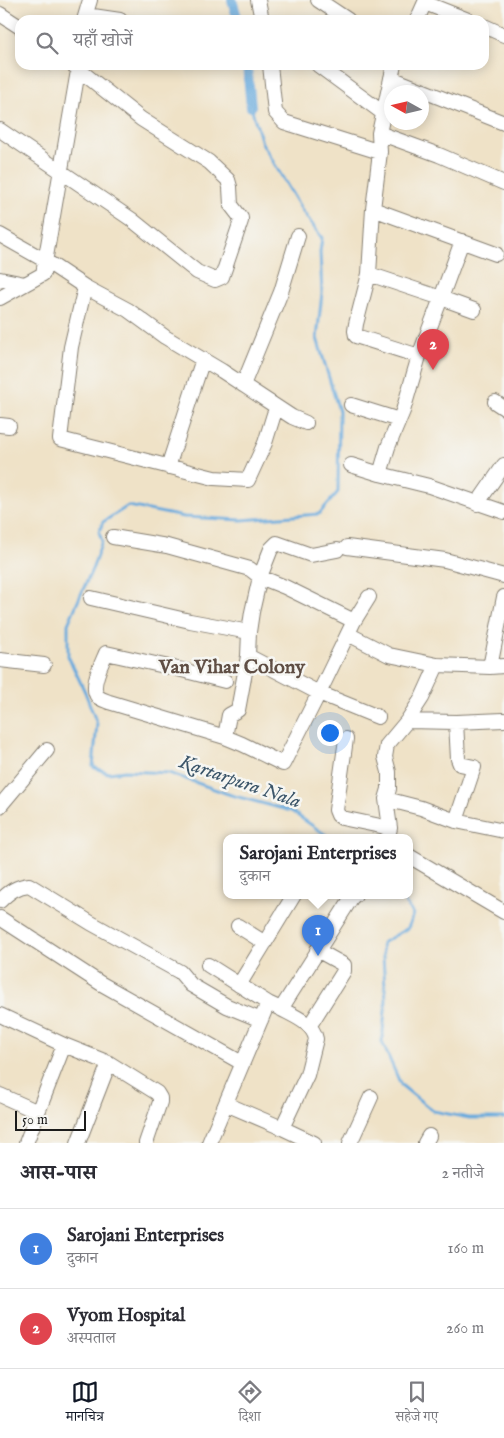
<!DOCTYPE html>
<html lang="hi">
<head>
<meta charset="utf-8">
<style>
	:root { --surface:#fff; --page:#f7f7f7; --text:#2b2b33; --muted:#7c7c81; --line:#e1e1e2; --accent:#111827 }
	body { margin:0; font-family:"IM FELL English","Noto Serif Devanagari",serif; background:var(--page); color:var(--text) }
	.compass { position:absolute; left:384px; top:85px; width:45px; height:45px; border-radius:50%; background:var(--surface); box-shadow:0 2px 12px #0003; rotate:278deg }
	.scale { position:absolute; left:15px; bottom:12px; width:71px; box-sizing:border-box; padding-left:5px; border:2px solid #1c1c1c; border-top:0; font-size:14px; line-height:18px; white-space:nowrap; color:#1c1c1c; -webkit-text-stroke:4px #f6f6f2; paint-order:stroke }
	.you { position:absolute; left:329px; top:732px; width:18px; height:18px; margin:-12px; border:4px solid #fff; border-radius:50%; background:#1a73e8; box-shadow:0 0 0 8px #1a73e833 }
	.badge { display:grid; place-items:center; width:32px; height:32px; border-radius:50%; background:var(--accent); color:#fff; font-size:16px; font-weight:700 }
	.pin { position:absolute; translate:-50% -41px; filter:drop-shadow(0 1px 2px #0008) }
	.pin::after { content:''; position:absolute; top:26px; width:18px; height:15px; background:inherit; clip-path:polygon(0 0,100% 0,50% 100%) }
	.popup { position:absolute; left:223px; top:834px; width:190px; height:65px; box-sizing:border-box; display:grid; place-content:center; border-radius:10px; background:var(--surface); filter:drop-shadow(0 1px 4px #0005); font-size:16px; white-space:nowrap; color:var(--muted) }
	.popup b { font-size:19px; color:var(--text) }
	.popup::after { content:''; position:absolute; left:50%; top:100%; margin-left:-10px; border:10px solid transparent; border-top-color:var(--surface) }
	.list { margin:0; padding:0; list-style:none }
	h2 { display:flex; justify-content:space-between; align-items:center; height:65px; margin:0; padding:0 20px; font-size:21px }
	h2 small { font-size:16px; font-weight:400; color:var(--muted) }
	.list li { display:grid; grid-template-columns:32px 1fr auto; gap:15px; align-items:center; box-sizing:border-box; height:80px; padding:0 20px; border-top:1px solid var(--line) }
	.list b { display:block; font-size:19px; white-space:nowrap }
	.list p { margin:0; font-size:16px; white-space:nowrap; color:var(--muted) }
	.list em { font-size:16px; font-style:normal; color:var(--muted) }
	.icon { flex:none; width:28px; height:28px; fill:none; stroke:currentColor; stroke-width:2; stroke-linecap:round; stroke-linejoin:round }
	.map { position:relative; flex:none; width:504px; height:1143px; overflow:hidden }
	.search { position:absolute; background:var(--surface); box-shadow:0 2px 12px #0003; left:15px; right:15px; top:15px; height:55px; display:flex; align-items:center; gap:12px; box-sizing:border-box; padding:0 18px; border-radius:15px; color:var(--muted); font-size:19px }
	.sheet { height:225px; background:var(--surface) }
	nav { display:flex; justify-content:space-around; align-items:center; box-sizing:border-box; height:70px; border-top:1px solid var(--line); background:var(--surface); font-size:14px; color:var(--muted) }
	nav a { display:grid; justify-items:center; gap:2px }
	nav .on { color:var(--accent) }
	.map>svg:first-child { display:block }
	.lines { fill:none; stroke-linecap:round; stroke-linejoin:round }
	.stream { stroke:#69aadd; stroke-width:3 }
	.canal { stroke:#69aadd; stroke-width:10 }
	.minor-casing { stroke:#867f72; stroke-width:16 }
	.minor { stroke:#fff; stroke-width:14 }
	.labels { text-anchor:middle; dominant-baseline:central; stroke-width:5; stroke-linejoin:round; paint-order:stroke }
	.neighbourhood-label { font-size:20px; font-weight:bold; fill:#5f4e44; stroke:#f6f6f2 }
	.water-label { font-size:20px; font-style:italic; fill:#3b5569; stroke:#f6f6f2 }
</style>
</head>
<body>
<div class="map">
<svg width="504" height="1143" viewBox="0 0 504 1143">
	<rect width="100%" height="100%" fill="#f6f6f2"/>
	<filter id="ink" filterUnits="userSpaceOnUse"><feTurbulence type="fractalNoise" baseFrequency=".02" numOctaves="2"/><feDisplacementMap in="SourceGraphic" scale="10" xChannelSelector="R" yChannelSelector="G"/><feConvolveMatrix kernelMatrix="1 2 1 2 8 2 1 2 1" color-interpolation-filters="sRGB"/></filter>
	<filter id="wash" filterUnits="userSpaceOnUse"><feTurbulence type="fractalNoise" baseFrequency=".0096" numOctaves="4" result="noise"/><feDisplacementMap in="SourceGraphic" scale="20" xChannelSelector="R" yChannelSelector="G"/><feGaussianBlur stdDeviation="1.12" result="paint"/><feColorMatrix in="noise" values="0 0 0 0 0 0 0 0 0 0 0 0 0 0 0 0 0 1.4 0 .05"/><feComposite in="paint" operator="in"/></filter>
	<g filter="url(#wash)">
		<rect width="100%" height="100%" fill="#efe2c7"/>
		<g class="lines">
			<path class="stream" d="M251,107L262,143L303,212L322,238L320,252L322,293L317,338L339,411L338,492L319,514L242,520L184,517L128,506L103,522L99,532L102,541L93,567L68,624V656L85,692L97,724L93,767L108,773L125,771L169,773L231,795L291,811L329,837
				M400,895L413,914L408,928L382,943L386,1000L382,1042L401,1085L433,1111L469,1118H504"/>
			<path class="canal" d="M232,0L238,20
				M247,65L251,107"/>
		</g>
	</g>
	<g filter="url(#ink)">
		<g class="lines">
			<g class="minor-casing">
				<path id="minor" d="M258,0L262,20
					M318,0L348,20
					M425,3L468,20
					M0,14L20,27
					M86,15L120,20
					M84,20L90,0
					M417,20L426,0
					M484,26L504,35
					M270,65L275,112L284,122L380,152
					M318,65L383,113
					M394,65L379,133L380,152L373,209L369,274L441,298L419,356L403,411L388,447L380,474L429,486L504,512
					M391,78L504,123
					M0,130L131,219L197,272L215,280L222,277L241,221V218L231,205L230,187L228,180L209,162L141,119L73,65
					M379,133L439,155L504,183
					M373,209L496,254
					M0,235L46,261L85,287L71,347L60,439L214,478L248,480L265,443L274,414
					M462,241L441,298L474,310
					M369,274L356,324L355,331L356,336L419,356
					M0,279L25,284
					M85,287L128,310L165,337L222,371L292,417L306,423
					M0,298L43,274L79,65
					M243,385L281,292L298,236
					M495,402L504,408
					M351,405L399,420
					M0,425L9,426
					M351,465L380,474
					M168,467L203,359
					M477,504L504,465
					M113,537L167,546L250,569L260,577L271,549L277,543L311,555L337,550
					M347,547L445,560L504,576
					M91,598L190,621L249,632L252,612L260,577L285,587L354,621
					M249,632L248,656L319,693L378,717
					M348,634L389,655L437,665
					M0,660L44,665
					M490,667L504,666
					M225,681L178,669L106,653C102,663 89,687 98,697C101,699 106,701 109,702L225,737L242,744L283,764L324,683L354,621L369,597
					M407,721L456,722L504,720
					M225,737L229,715L238,710L248,656
					M346,739L336,810L338,815L342,818L390,828
					M386,799L421,808L456,821L504,831
					M0,806L47,750
					M456,821L474,767L460,764L458,759L456,722
					M388,837L390,828L386,799L389,789V772L385,757L387,745L407,721L422,698L437,665L490,667L504,597
					M409,856L504,912
					M0,901C9,892 17,886 29,885L91,923L180,972L191,985L227,1006L261,1020
					M0,918L100,983L242,1063
					M238,926L265,943
					M208,965L268,1003L209,1143
					M239,985L294,895
					M268,1003L281,1009L352,897L355,895
					M281,1009C294,1016 313,1023 316,1039L307,1075L282,1128
					M0,1015L64,1045L109,1063L157,1093L160,1098V1102L146,1143
					M310,1025L344,971V965L317,950
					M0,1095L38,1112L26,1143
					M226,1104L282,1128L314,1143
					M38,1112L64,1045
					M78,1143L109,1063
					M350,1143L371,1097
					M425,1143L429,1136"/>
			</g>
			<use href="#minor" class="minor"/>
		</g>
	</g>
	<g class="labels">
		<g class="neighbourhood-label">
			<text x="232" y="667">Van Vihar Colony</text>
		</g>
		<g class="water-label">
			<text transform="translate(240 782) rotate(19)">Kartarpura Nala</text>
		</g>
	</g>
</svg>
<svg class="compass" viewBox="-18 -18 36 36"><path d="M0-13l5 13h-10z" fill="#e53935"/><path d="M0 13l5-13h-10z" fill="#7c7c81"/></svg>
<div class="scale">50 m</div>
<div class="you"></div>
<div class="pin badge" style="left:318px;top:956px;background:#3f7fe0">1</div>
<div class="popup"><b>Sarojani Enterprises</b>दुकान</div>
<div class="pin badge" style="left:433px;top:370px;background:#e0444e">2</div>
<div class="search"><svg class="icon" aria-label="search" viewBox="0 0 24 24"><circle cx="10" cy="10" r="6"/><path d="M15 15l6 6"/></svg>यहाँ खोजें</div>
</div>
<section class="sheet">
<h2>आस-पास<small>2 नतीजे</small></h2>
<ul class="list">
<li><span class="badge" style="background:#3f7fe0">1</span><div><b>Sarojani Enterprises</b><p>दुकान</p></div><em>160 m</em></li>
<li><span class="badge" style="background:#e0444e">2</span><div><b>Vyom Hospital</b><p>अस्पताल</p></div><em>260 m</em></li>
</ul>
</section>
<nav>
<a class="on"><svg class="icon" aria-label="map" viewBox="0 0 24 24"><path d="M3 6l6-2 6 2 6-2v14l-6 2-6-2-6 2zM9 4v14M15 6v14"/></svg>मानचित्र</a>
<a><svg class="icon" aria-label="directions" viewBox="0 0 24 24"><path d="M12 3l9 9-9 9-9-9zM9 14v-3h6M13 9l2 2-2 2"/></svg>दिशा</a>
<a><svg class="icon" aria-label="saved" viewBox="0 0 24 24"><path d="M7 4h10v16l-5-4-5 4z"/></svg>सहेजे गए</a>
</nav>
</body>
</html>
